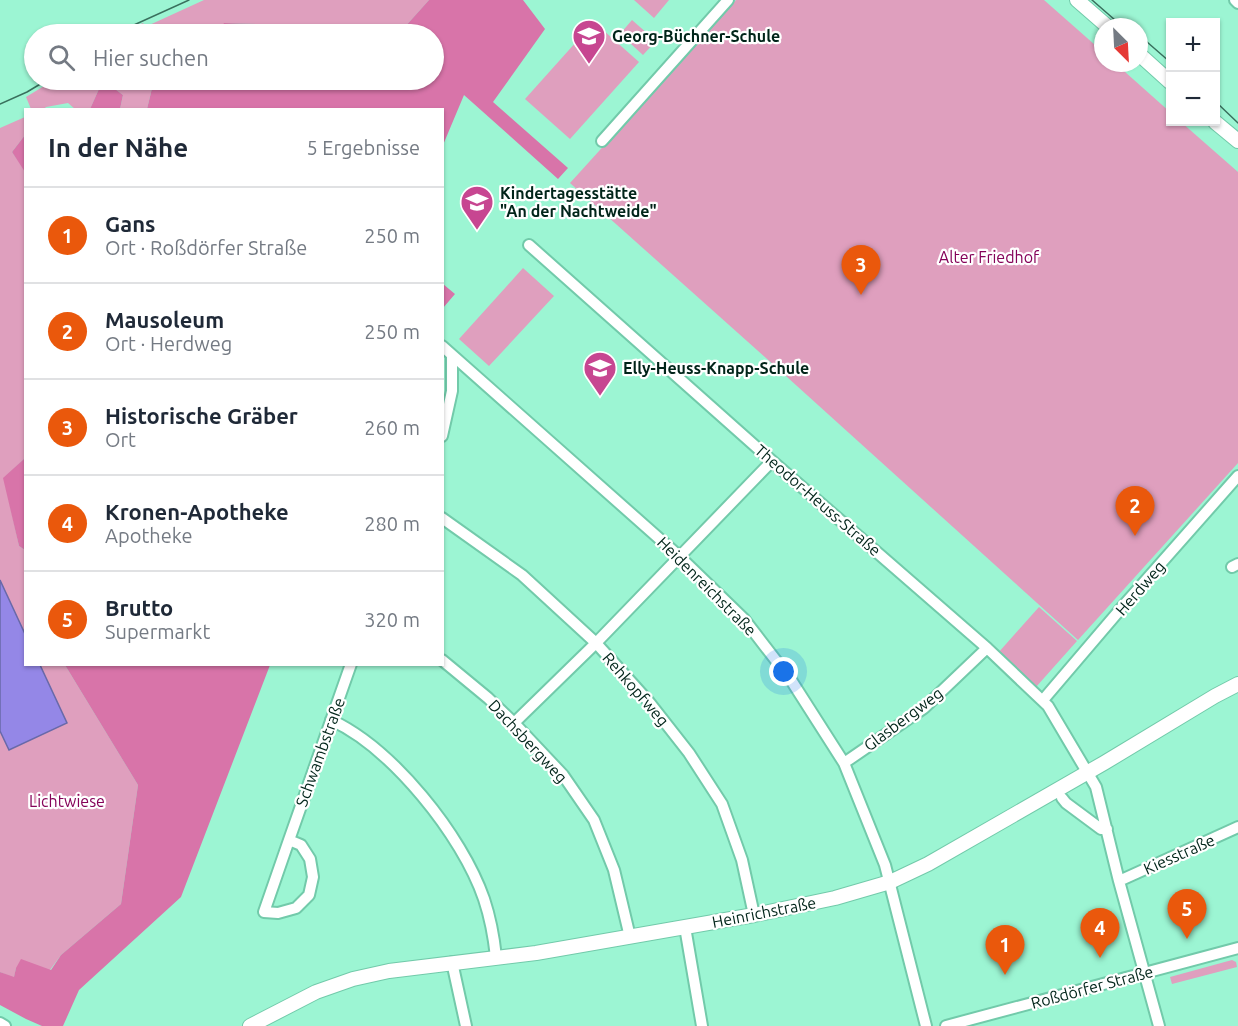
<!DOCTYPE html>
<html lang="de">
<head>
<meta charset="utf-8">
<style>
	:root { --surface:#fff; --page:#f2f2f3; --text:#1f2937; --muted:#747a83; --line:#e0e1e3; --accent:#ea580c }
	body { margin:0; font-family:Ubuntu,sans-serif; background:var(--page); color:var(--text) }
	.controls { position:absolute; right:18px; top:18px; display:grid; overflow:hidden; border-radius:0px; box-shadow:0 2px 4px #0004 }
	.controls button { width:54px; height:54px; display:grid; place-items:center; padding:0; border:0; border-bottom:2px solid var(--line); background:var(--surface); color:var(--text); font:30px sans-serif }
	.compass { position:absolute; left:1094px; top:18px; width:54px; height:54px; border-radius:50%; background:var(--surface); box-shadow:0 2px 4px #0004; rotate:156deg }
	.you { position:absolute; left:784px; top:672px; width:21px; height:21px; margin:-15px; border:4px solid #fff; border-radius:50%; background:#1a73e8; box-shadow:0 0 0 9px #1a73e833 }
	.badge { display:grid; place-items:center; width:39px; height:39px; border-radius:50%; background:var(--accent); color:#fff; font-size:20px; font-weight:700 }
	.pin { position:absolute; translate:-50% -50px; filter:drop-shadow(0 2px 3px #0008) }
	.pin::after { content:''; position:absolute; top:32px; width:21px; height:18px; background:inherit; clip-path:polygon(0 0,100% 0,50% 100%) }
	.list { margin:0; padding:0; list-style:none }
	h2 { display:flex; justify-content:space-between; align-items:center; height:78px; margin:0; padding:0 24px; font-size:26px }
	h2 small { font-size:20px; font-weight:400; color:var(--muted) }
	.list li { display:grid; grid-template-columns:39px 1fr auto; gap:18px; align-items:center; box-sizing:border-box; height:96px; padding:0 24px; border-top:2px solid var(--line) }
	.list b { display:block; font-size:22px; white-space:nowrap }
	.list p { margin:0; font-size:20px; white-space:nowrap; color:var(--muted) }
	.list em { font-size:20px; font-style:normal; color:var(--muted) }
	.icon { flex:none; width:33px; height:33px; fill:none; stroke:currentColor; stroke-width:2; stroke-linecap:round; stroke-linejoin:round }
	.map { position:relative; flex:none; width:1238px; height:1026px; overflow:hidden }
	.search { position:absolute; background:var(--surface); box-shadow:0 2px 4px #0004; left:24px; top:24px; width:420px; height:66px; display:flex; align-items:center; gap:15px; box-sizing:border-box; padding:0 21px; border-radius:33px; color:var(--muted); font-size:22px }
	.panel { position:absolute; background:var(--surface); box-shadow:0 2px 4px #0004; left:24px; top:108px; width:420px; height:558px; border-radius:0px }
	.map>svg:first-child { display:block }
	.green { fill:#df9fbe }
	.forest { fill:#d874a9 }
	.water { fill:#9487e7; stroke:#6869a9; stroke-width:1.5 }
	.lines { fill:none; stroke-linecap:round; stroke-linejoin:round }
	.minor-casing { stroke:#72caaa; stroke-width:14 }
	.major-casing { stroke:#72caaa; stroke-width:16 }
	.minor { stroke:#fff; stroke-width:10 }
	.major { stroke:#fff; stroke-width:14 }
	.tram { stroke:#39705d; stroke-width:1.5 }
	.labels { text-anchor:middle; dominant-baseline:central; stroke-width:4.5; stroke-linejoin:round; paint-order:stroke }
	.poi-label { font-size:16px; font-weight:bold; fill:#002419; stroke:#fff; text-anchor:start }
	.park-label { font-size:16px; fill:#850359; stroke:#fff }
	.street-label { font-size:16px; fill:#002419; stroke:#fff }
</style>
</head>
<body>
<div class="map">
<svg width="1238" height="1026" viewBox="0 0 1238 1026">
	<rect width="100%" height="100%" fill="#9cf5d3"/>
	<path class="green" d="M204,0H429L403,29L225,23L218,34H121L143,23L145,27Z
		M634,0H669L654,18Z
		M736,0H1044L1103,52V63H1115L1170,112V122H1181L1238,172V463L1078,640L766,358L570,183Z
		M632,20L656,41L643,55L620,34Z
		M594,22L639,62L570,139L525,99Z
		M54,80H154L147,109H120L123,95L103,80L90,109H75L68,103L46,107L44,109H31L26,97Z
		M25,117V135L12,152L26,172L25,458L4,478L19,546L25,550L26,664L65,665L138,785L121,904L61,955L50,970L16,968L14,978L0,972V128Z
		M523,268L554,296L489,366L459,339Z
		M1039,607L1077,641L1036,687L998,653Z
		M1232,960L1236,962L1237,967L1172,984L1170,977Z"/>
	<path class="forest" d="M429,0H523L545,29L493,102L568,168L558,179L464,95L443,145L442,110L147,109L154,80H208L213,82L216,80H434V34H218L224,23L403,29Z
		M103,80L123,95L120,109H90Z
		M25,135V172L12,152Z
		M443,284L455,294L443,308Z
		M25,458V550L19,546L3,478Z
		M65,665H270L181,897L79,990L63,1026H42L26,1019L0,1005V972L14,977L16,968L21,959L51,970L61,955L121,904L138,785Z"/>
	<path class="water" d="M0,580L25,634L26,664L40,665L67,723L9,750L0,731Z"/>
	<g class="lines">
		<g class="minor-casing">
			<path id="minor" d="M1235,0L1238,3
				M602,141L728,0
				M529,245L772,461L987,648L1048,706L1096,787L1119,881L1159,1026
				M442,346L680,557L744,619L791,680L844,763L885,865L926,1026
				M442,436L452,391V355
				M442,518L522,575L596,643L649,702L689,753L722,804L742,860L754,915
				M1232,567L1238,564
				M442,660L488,698L514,723L563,775L594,820L614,870L630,937
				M1043,700L1124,605L1238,476
				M331,720C392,748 462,835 484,899C490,917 494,938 496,957
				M514,723L596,643L772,461
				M844,763L924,708L987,648
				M1062,798L1066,803L1101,829H1107
				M289,840L301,845L310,859L313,877L309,895L296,908L278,913L264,912Z
				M289,840L351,664
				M1119,881L1238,827
				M685,927L702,1026
				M452,962L466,1026
				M0,1023L5,1026
				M946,1026L1238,948"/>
		</g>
		<g class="major-casing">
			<path id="major" d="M1077,0L1108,27
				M1139,54L1170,82
				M1215,122L1238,141
				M250,1026L316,992L353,979L389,971L536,953L754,915L835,898L890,882L928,864L1104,763L1215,696L1238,684"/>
		</g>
		<use href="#minor" class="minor"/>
		<use href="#major" class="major"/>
		<path class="tram" d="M1092,0L1123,27
			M114,34L189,0
			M1139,35L1170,62
			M1216,102L1238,123
			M0,104L27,92L47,80"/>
	</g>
	<defs>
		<g id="school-pin" transform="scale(1.725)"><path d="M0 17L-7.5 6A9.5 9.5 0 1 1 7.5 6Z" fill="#c74691" stroke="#fff"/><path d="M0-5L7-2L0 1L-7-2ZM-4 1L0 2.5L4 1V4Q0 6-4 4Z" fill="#fff"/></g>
	</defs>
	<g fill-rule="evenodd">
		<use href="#school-pin" x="589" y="36"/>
		<use href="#school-pin" x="477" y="202"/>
		<use href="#school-pin" x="600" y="368"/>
	</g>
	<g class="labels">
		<g class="poi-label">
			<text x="612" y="36">Georg-Büchner-Schule</text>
			<text x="500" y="193">Kindertagesstätte<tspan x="500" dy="18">"An der Nachtweide"</tspan></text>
			<text x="623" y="368">Elly-Heuss-Knapp-Schule</text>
		</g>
		<g class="park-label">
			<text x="989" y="257">Alter Friedhof</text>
			<text x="67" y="801">Lichtwiese</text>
		</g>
		<g class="street-label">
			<text transform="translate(818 500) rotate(41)">Theodor-Heuss-Straße</text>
			<text transform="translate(707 586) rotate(45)">Heidenreichstraße</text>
			<text transform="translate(1140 588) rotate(-49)">Herdweg</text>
			<text transform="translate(636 689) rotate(49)">Rehkopfweg</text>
			<text transform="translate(903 719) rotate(-37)">Glasbergweg</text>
			<text transform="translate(528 741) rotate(47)">Dachsbergweg</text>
			<text transform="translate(320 752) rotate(-70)">Schwambstraße</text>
			<text transform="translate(1179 854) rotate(-24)">Kiesstraße</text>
			<text transform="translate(764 912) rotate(-11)">Heinrichstraße</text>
			<text transform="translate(1092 987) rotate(-15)">Roßdörfer Straße</text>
		</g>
	</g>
</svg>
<div class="controls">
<button>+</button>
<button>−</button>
</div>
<svg class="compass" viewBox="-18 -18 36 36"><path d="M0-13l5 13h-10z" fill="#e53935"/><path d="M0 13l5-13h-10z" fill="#747a83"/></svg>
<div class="you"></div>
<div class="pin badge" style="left:1005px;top:975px">1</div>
<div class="pin badge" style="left:1135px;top:536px">2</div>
<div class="pin badge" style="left:861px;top:295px">3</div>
<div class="pin badge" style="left:1100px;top:958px">4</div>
<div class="pin badge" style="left:1187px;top:939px">5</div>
<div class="search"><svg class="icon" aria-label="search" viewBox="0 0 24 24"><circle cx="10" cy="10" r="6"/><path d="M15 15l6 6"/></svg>Hier suchen</div>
<section class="panel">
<h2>In der Nähe<small>5 Ergebnisse</small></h2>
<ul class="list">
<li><span class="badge">1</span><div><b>Gans</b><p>Ort · Roßdörfer Straße</p></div><em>250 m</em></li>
<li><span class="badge">2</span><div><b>Mausoleum</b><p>Ort · Herdweg</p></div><em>250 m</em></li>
<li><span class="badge">3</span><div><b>Historische Gräber</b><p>Ort</p></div><em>260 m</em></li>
<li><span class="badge">4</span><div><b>Kronen-Apotheke</b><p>Apotheke</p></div><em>280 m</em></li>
<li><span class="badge">5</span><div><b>Brutto</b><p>Supermarkt</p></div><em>320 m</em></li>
</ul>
</section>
</div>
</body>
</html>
